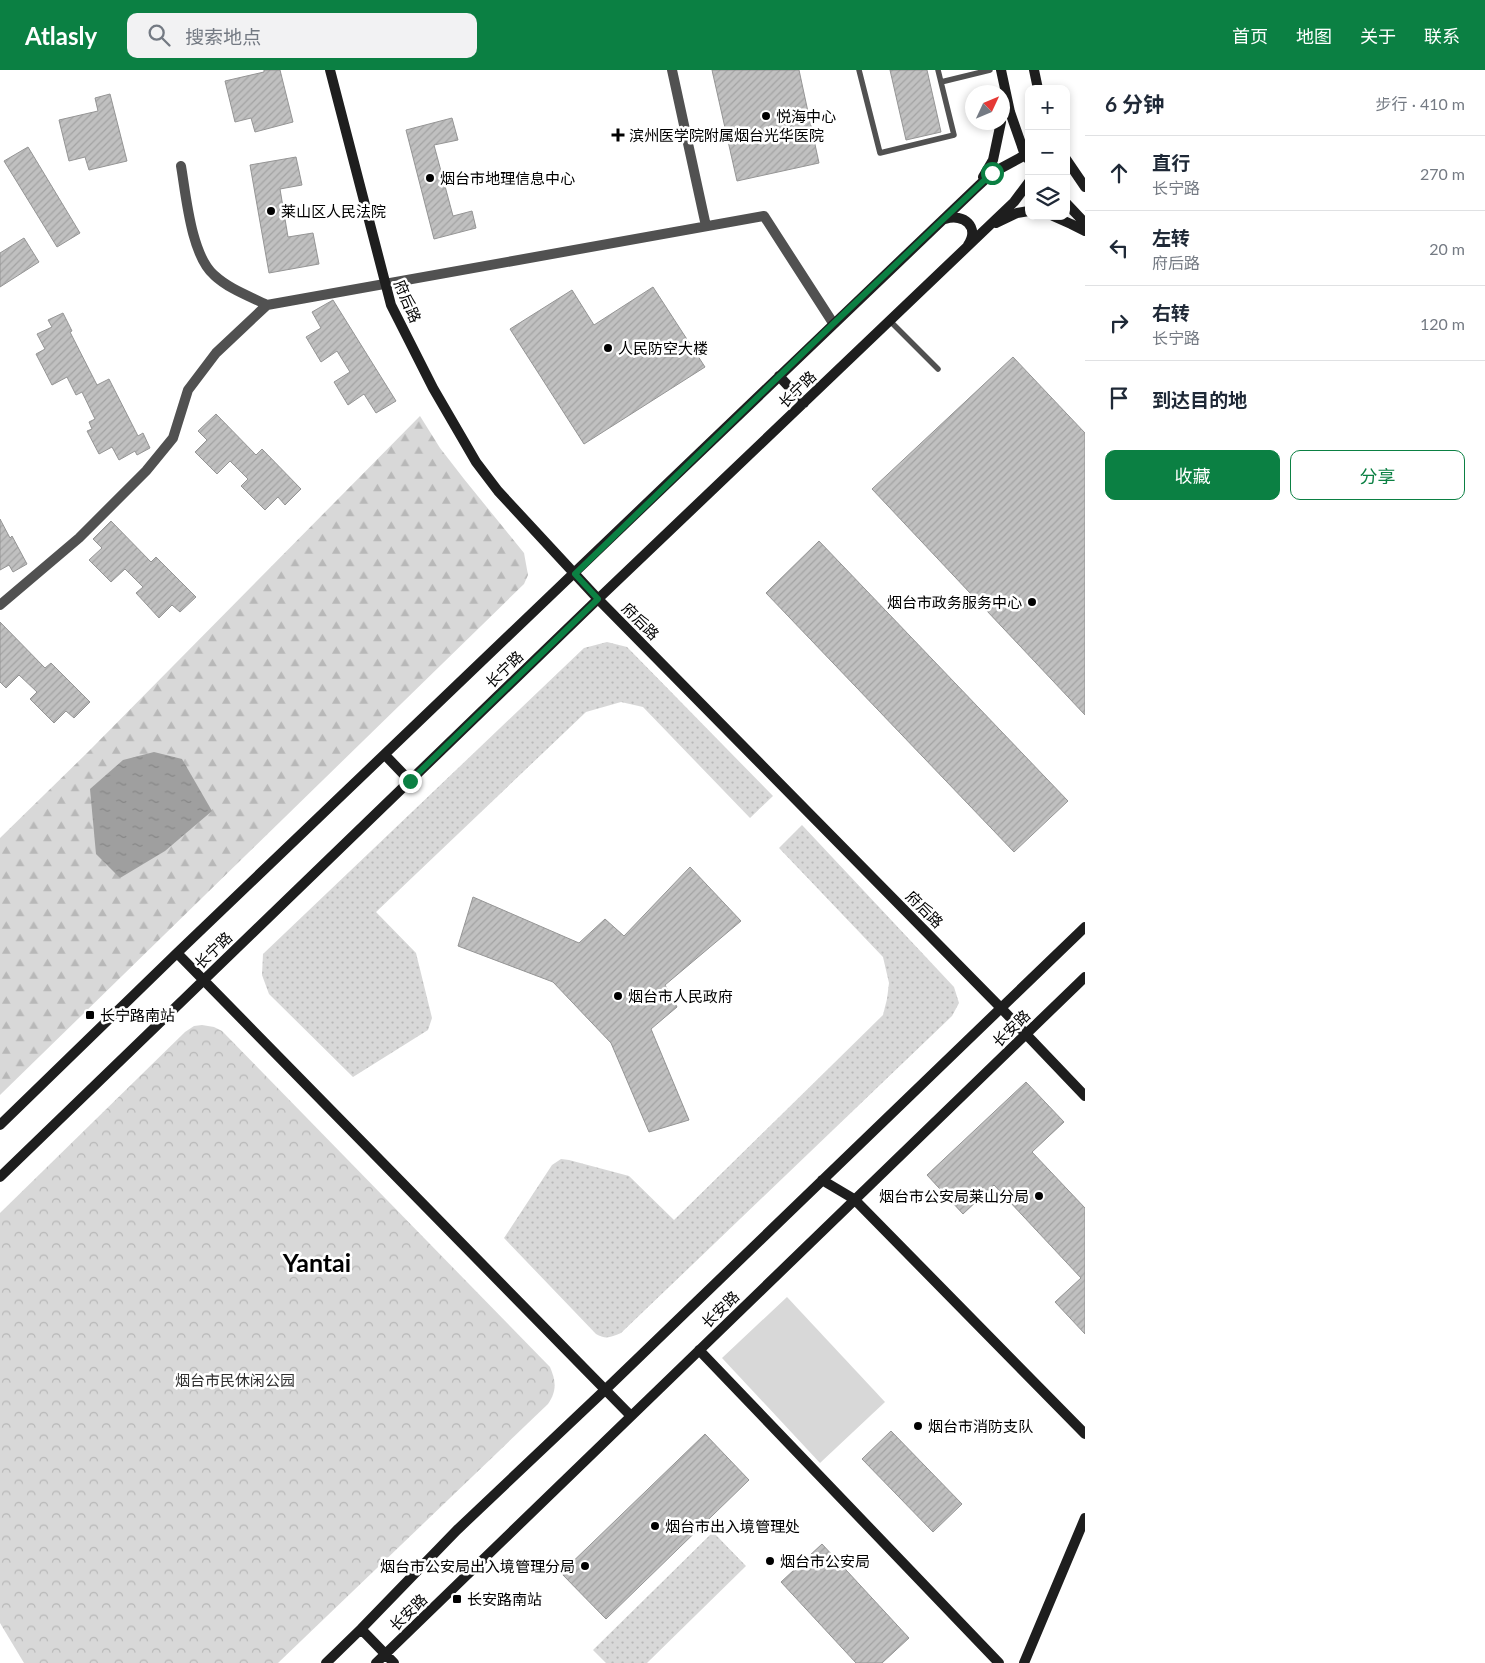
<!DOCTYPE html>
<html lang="zh">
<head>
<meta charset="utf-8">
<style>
	:root { --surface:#fff; --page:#f2f2f3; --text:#1f2937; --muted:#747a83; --line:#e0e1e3; --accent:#0b8043 }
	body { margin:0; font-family:Lato,"Noto Sans SC",sans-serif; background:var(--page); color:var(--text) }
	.controls { position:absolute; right:15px; top:15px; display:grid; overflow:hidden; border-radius:10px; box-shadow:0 2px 8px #0003 }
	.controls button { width:45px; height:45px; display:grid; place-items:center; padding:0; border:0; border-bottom:1px solid var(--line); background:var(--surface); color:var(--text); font:25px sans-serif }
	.compass { position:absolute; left:965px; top:15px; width:45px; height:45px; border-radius:50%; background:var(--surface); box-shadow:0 2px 8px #0003; rotate:46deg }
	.stop { position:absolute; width:15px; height:15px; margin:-11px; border:4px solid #0b8043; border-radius:50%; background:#fff }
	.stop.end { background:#0b8043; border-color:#fff; box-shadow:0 1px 5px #0008 }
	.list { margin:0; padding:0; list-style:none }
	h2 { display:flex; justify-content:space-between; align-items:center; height:65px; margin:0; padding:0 20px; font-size:21px }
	h2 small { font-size:16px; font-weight:400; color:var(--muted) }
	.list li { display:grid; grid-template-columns:32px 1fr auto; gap:15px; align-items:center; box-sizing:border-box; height:75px; padding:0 20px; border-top:1px solid var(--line) }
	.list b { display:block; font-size:19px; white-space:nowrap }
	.list p { margin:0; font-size:16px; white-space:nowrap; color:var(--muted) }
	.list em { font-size:16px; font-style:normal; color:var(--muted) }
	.actions { display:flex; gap:10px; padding:15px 20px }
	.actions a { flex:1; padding:11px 0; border:1px solid var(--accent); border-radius:10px; text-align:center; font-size:18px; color:var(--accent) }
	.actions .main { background:var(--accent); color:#fff }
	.icon { flex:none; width:28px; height:28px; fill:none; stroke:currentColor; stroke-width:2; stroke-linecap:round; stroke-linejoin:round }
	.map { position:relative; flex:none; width:1085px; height:1593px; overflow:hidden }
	header { display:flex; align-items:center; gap:30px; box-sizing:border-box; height:70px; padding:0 25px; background:var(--accent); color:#fff }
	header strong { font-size:24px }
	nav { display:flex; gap:28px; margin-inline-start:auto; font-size:18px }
	.search { width:350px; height:45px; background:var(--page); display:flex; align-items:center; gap:12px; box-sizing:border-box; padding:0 18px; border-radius:10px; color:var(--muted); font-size:19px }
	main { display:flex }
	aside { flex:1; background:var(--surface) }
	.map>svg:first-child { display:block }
	.grass { fill:url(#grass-dots) }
	.forest { fill:url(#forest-firs) }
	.park { fill:url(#park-crowns) }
	.pitch { fill:#d8d8d8 }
	.water { fill:url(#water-ripples) }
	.building { fill:url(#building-hatch); stroke:#959595 }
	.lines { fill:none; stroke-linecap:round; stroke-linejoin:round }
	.lane { stroke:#515151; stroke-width:5.5 }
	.street { stroke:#515151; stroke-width:10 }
	.secondary { stroke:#1e1e1e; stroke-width:10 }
	.route { stroke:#0b8043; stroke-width:6 }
	.poi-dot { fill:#000; stroke:#fff; stroke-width:2 }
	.labels { text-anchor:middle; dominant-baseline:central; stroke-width:5; stroke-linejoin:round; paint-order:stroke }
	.poi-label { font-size:15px; fill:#000; stroke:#fff; text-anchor:start }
	.street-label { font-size:15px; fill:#000; stroke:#fff }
	.park-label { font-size:15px; fill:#2f2f2f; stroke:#fff }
	.town-label { font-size:25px; font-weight:bold; fill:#000; stroke:#fff }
</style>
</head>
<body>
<header>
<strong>Atlasly</strong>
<div class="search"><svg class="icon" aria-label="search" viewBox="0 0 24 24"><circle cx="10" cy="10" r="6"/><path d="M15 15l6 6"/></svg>搜索地点</div>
<nav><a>首页</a><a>地图</a><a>关于</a><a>联系</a></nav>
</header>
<main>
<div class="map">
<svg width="1085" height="1593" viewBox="0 0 1085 1593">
	<defs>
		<pattern id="grass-dots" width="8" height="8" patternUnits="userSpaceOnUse" patternTransform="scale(1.25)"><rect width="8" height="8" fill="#d8d8d8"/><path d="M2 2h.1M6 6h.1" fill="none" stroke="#b8b8b8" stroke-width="1.8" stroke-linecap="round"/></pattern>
		<pattern id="forest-firs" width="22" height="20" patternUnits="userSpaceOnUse" patternTransform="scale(1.25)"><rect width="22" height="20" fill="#d8d8d8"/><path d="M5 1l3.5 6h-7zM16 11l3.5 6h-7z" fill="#b8b8b8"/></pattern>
		<pattern id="park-crowns" width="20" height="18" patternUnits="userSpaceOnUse" patternTransform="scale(1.25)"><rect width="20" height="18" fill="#d8d8d8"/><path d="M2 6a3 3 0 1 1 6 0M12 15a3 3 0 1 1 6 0" fill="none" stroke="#b8b8b8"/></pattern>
		<pattern id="water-ripples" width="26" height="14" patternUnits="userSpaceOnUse" patternTransform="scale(1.25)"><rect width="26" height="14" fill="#9f9f9f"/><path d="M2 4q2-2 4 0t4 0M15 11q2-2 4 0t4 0" fill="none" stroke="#878787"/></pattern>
		<pattern id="building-hatch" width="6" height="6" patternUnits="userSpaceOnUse" patternTransform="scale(1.25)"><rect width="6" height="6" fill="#c0c0c0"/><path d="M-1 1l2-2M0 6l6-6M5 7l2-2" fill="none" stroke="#a3a3a3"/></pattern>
	</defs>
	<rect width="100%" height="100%" fill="#fff"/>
	<path class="grass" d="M607,572L627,577L773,726L750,748L643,637L621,632L586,642L376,842L416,883L432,948L428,960L353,1007L269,924L262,905L263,884L584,578Z
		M802,755L954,917L959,933L952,946L621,1263C611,1267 606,1270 596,1264L504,1168L552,1095L561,1089L569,1090L629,1106L674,1150L883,945L887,929L889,913L883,887L779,778Z
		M713,1462L746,1496L647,1593H606L593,1580Z"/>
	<path class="forest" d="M420,346L440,378L464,409L524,483L528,505L524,514L0,1025V768L88,682Z"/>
	<path class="park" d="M202,955L214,957L222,961L550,1297C556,1311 557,1321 548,1334L278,1593H24L0,1553V1143L185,962L194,956Z"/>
	<path class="pitch" d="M787,1227L885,1332L820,1393L722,1288Z"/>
	<path class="water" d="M154,682L182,689L212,741L165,781L120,808L96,784L90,719L123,690Z"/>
	<path class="building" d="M264,0H280L293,52L255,62L251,48L235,52L225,11L264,2Z
		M712,0H799L819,93L737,111Z
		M890,0H927L941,62L906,70Z
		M110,24L127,91L89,100L85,87L69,91L59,50L98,41L95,28Z
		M452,48L458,70L434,75L453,146L472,141L476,158L434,169L406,60Z
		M28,77L80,163L57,177L4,91Z
		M296,87L302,115L280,119L288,167L313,163L319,194L269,203L250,95Z
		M24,168L39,192L0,217V183Z
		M653,217L705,297L584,374L510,259L572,220L594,255Z
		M333,230L396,331L376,343L364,324L348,335L334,312L350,302L337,281L321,292L306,267L321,258L312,242Z
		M63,243L72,261L70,262L97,315L109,309L138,366L143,363L150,378L137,385L135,381L119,390L112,377L99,384L87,361L92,359L89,352L95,349L82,322L76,325L67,307L52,315L36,284L45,279L37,264L52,257L48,250Z
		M1013,287L1085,363V645L872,419Z
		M216,344L256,385L262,379L301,419L285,435L278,427L265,440L241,416L248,409L230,391L217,404L195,382L207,370L198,361Z
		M0,449L10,468L12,466L27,494L13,502L9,495L0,500Z
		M111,451L151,492L156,487L196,527L180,542L172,535L159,548L136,523L143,517L125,499L111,512L89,490L102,478L93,469Z
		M819,471L1068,731L1014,782L766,523Z
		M0,552L45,598L51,593L90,632L74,648L66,641L54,653L30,629L37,622L19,605L6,618L0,612Z
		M690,797L741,851L665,915L677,937L651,959L689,1050L649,1062L611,973L553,912L458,876L473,827L579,873L605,849L624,866Z
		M1026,1012L1064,1052L1032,1082L1085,1138V1264L1055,1232L1081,1208L994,1115L963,1144L927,1105Z
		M891,1361L962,1434L933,1462L862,1389Z
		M705,1364L749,1410L606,1549L561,1503Z
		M822,1474L909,1568L882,1593H856L781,1512Z"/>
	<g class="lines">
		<path class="lane" d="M859,0L880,83L954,65L938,0
			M941,12L990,0
			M890,251L938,299"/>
		<path class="street" d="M672,0L706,156
			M181,96C186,125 191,185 214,205C229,219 249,226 267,235L764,146L833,253
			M0,535L79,468L146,401L173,368L188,320L216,283L267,235"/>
		<path class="secondary" d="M330,0L391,235L433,318L476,392L498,421L598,529L1001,938L1085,1026
			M1001,0L1010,42L1025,85L1028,89
			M1034,0L1038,19
			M1066,89L1085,117
			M983,107L993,90L1001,52
			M1066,133L1085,153
			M1053,146L1071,154L1085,161
			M945,149C964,143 980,157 968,175
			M996,153L1017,143L1029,141
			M779,306L804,333
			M385,685L410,711
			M177,883L631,1346
			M0,1055L177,883L975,119L992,103L1029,83
			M0,1107L598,529L1014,132L1029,112
			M822,1110L854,1129L1085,1364
			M699,1280L999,1593
			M361,1559L394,1593
			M326,1593L361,1559L457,1460L606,1319L1085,857
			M376,1593L1085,907
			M1024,1593L1085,1448"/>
	</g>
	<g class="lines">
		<path class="route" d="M410,711L598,529L575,504L833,254L992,103"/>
	</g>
	<g class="poi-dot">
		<circle cx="766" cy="46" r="5"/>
		<path d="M615.5 57.5h5v5h5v5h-5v5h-5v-5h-5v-5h5z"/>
		<circle cx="430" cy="108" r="5"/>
		<circle cx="271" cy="141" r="5"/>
		<circle cx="608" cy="278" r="5"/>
		<circle cx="1032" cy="532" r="5"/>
		<circle cx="618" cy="926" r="5"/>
		<rect x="85" y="940" width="10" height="10" rx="2.5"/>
		<circle cx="1039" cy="1126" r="5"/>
		<circle cx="918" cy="1356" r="5"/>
		<circle cx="655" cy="1456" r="5"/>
		<circle cx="770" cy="1491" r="5"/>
		<circle cx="585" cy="1496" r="5"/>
		<rect x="452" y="1524" width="10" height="10" rx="2.5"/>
	</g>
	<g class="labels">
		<g class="poi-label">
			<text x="776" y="46">悦海中心</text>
			<text x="629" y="65">滨州医学院附属烟台光华医院</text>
			<text x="440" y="108">烟台市地理信息中心</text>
			<text x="281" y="141">莱山区人民法院</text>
			<text x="618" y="278">人民防空大楼</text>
			<text x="1022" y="532" text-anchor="end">烟台市政务服务中心</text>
			<text x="628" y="926">烟台市人民政府</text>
			<text x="100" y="945">长宁路南站</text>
			<text x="1029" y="1126" text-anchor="end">烟台市公安局莱山分局</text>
			<text x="928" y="1356">烟台市消防支队</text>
			<text x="665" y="1456">烟台市出入境管理处</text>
			<text x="780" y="1491">烟台市公安局</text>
			<text x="575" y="1496" text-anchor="end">烟台市公安局出入境管理分局</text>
			<text x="467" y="1529">长安路南站</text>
		</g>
		<g class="street-label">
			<text transform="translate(408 231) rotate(67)">府后路</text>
			<text transform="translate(797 319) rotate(-44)">长宁路</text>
			<text transform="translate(641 551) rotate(45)">府后路</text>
			<text transform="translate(504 599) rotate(-44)">长宁路</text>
			<text transform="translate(925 839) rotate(45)">府后路</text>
			<text transform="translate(213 880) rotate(-44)">长宁路</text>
			<text transform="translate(1011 958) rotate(-44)">长安路</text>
			<text transform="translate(720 1239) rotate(-44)">长安路</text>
			<text transform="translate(408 1542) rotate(-44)">长安路</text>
		</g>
		<g class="park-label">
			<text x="235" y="1310">烟台市民休闲公园</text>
		</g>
		<g class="town-label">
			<text x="317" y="1192">Yantai</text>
		</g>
	</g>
</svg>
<div class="controls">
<button>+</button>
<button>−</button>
<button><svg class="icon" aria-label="layers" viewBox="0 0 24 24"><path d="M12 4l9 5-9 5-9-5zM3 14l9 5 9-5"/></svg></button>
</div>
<svg class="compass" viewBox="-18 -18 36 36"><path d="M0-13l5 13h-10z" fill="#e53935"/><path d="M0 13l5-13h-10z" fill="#747a83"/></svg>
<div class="stop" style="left:992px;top:103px"></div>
<div class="stop end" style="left:410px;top:711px"></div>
</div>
<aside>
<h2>6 分钟<small>步行 · 410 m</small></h2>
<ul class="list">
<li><svg class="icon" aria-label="ahead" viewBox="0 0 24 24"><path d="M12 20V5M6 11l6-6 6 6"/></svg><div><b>直行</b><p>长宁路</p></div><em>270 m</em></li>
<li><svg class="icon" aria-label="left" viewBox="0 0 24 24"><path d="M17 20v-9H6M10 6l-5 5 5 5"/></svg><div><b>左转</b><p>府后路</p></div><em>20 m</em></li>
<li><svg class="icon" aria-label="right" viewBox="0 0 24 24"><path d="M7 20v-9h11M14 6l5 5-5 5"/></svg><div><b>右转</b><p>长宁路</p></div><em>120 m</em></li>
<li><svg class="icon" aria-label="arrive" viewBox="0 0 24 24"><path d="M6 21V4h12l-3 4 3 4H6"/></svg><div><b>到达目的地</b></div></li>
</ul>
<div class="actions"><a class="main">收藏</a><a>分享</a></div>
</aside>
</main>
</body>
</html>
